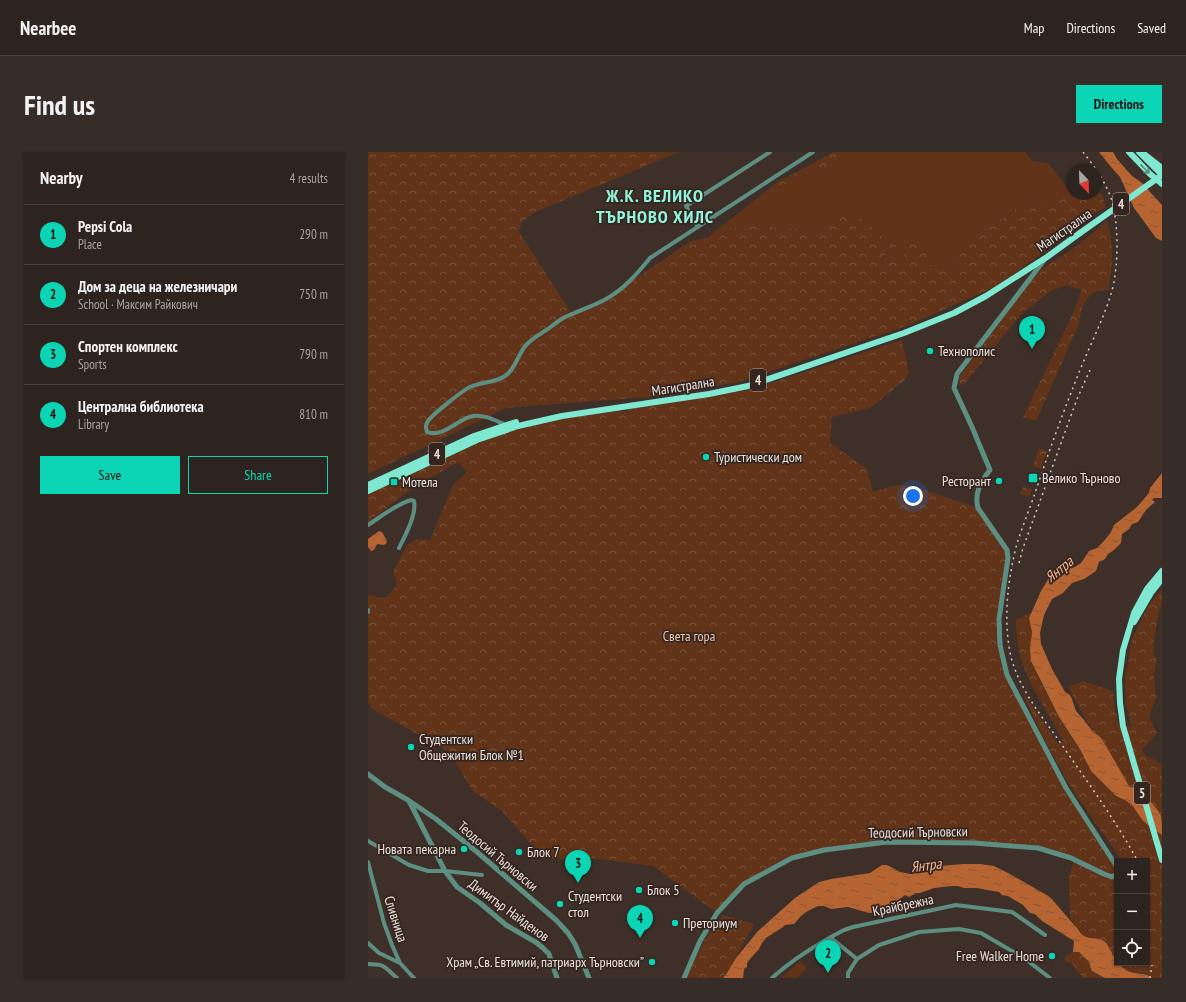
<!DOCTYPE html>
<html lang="en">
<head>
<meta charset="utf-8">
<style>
	:root { --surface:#2e241f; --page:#362c28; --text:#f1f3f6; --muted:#a7a4a4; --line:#49413d; --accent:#0bd5b5 }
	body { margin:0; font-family:"PT Sans Narrow",sans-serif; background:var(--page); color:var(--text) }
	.controls { position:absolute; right:12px; bottom:12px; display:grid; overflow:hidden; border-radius:0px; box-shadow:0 1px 3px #0004 }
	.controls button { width:36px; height:36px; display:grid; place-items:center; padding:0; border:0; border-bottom:1px solid var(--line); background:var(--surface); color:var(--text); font:20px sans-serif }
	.compass { position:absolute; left:698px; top:12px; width:36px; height:36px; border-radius:50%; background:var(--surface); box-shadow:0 1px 3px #0004; rotate:157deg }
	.you { position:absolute; left:545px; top:344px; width:14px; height:14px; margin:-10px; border:3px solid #fff; border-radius:50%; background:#1a73e8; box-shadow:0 0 0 6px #1a73e833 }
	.badge { display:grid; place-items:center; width:26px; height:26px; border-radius:50%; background:var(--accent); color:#111; font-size:13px; font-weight:700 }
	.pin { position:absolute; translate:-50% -33px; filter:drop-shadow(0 1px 2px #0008) }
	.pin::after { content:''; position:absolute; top:21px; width:14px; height:12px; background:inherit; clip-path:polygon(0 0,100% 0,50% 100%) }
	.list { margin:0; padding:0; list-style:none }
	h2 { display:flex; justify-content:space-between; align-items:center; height:52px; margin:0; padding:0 16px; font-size:17px }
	h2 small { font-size:13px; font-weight:400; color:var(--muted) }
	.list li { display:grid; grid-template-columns:26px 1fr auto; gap:12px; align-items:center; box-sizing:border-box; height:60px; padding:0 16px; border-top:1px solid var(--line) }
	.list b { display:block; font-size:15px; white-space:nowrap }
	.list p { margin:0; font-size:13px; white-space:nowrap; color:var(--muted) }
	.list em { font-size:13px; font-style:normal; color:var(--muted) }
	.actions { display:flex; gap:8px; padding:12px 16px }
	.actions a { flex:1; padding:9px 0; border:1px solid var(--accent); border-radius:0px; text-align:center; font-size:14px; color:var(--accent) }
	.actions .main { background:var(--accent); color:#111 }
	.icon { flex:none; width:22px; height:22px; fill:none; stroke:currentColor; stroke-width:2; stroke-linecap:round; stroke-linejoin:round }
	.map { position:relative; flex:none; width:794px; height:826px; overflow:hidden; border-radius:0px }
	header { display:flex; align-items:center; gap:24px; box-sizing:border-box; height:56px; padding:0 20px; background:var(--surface); border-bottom:1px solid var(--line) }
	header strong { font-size:19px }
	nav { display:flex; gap:22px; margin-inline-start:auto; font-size:14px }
	.intro { display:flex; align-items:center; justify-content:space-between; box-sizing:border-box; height:96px; padding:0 24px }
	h1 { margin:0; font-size:28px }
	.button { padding:10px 18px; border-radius:0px; background:var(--accent); color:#111; font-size:14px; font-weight:700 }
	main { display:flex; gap:24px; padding:0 24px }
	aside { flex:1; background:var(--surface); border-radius:0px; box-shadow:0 1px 3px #0004 }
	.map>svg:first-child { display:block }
	.green { fill:#61341a }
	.forest { fill:url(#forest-crowns) }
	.water { fill:url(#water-ripples) }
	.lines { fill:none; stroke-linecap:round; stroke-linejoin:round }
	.minor { stroke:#5d8e82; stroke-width:4 }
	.tertiary { stroke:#5d8e82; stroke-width:5 }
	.primary { stroke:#7ee8d0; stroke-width:6 }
	.rail { stroke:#d3cac5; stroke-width:1.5; stroke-dasharray:2 4; stroke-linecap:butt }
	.primary-bridge { stroke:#7ee8d0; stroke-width:6 }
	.oneway { stroke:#598778 }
	.poi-dot { fill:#0bd5b5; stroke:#34261f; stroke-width:1.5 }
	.labels { text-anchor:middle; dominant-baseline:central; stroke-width:3.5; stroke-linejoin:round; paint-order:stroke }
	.shield { fill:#34261f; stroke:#b3a9a4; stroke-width:1 }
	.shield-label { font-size:13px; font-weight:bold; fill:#eae1dd }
	.street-label { font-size:14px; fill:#eae1dd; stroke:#34261f }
	.poi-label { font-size:14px; fill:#eae1dd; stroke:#34261f; text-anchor:start }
	.park-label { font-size:14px; fill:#f1c3ab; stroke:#34261f }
	.water-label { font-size:15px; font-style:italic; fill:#f7b490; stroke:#34261f }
	.district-label { font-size:18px; font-weight:bold; letter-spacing:1px; fill:#91f4dc; stroke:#34261f }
</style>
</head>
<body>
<header>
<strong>Nearbee</strong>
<nav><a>Map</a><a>Directions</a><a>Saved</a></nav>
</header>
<div class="intro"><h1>Find us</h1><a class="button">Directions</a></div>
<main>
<aside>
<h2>Nearby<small>4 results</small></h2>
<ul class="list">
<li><span class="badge">1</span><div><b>Pepsi Cola</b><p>Place</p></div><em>290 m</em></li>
<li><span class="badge">2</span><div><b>Дом за деца на железничари</b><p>School · Максим Райкович</p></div><em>750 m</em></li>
<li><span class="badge">3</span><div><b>Спортен комплекс</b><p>Sports</p></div><em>790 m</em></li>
<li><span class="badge">4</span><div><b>Централна библиотека</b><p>Library</p></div><em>810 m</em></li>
</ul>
<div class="actions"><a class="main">Save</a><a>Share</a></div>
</aside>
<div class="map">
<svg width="794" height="826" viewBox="0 0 794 826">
	<defs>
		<pattern id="forest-crowns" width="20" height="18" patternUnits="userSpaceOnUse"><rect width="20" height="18" fill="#61341a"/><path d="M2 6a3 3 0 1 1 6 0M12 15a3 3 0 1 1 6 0" fill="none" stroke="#78513b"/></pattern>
		<pattern id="water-ripples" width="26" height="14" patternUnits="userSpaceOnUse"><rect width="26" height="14" fill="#b66431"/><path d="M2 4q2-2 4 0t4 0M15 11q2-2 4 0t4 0" fill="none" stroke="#895738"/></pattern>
	</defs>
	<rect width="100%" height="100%" fill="#3e3029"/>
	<path class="green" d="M482,0H658L664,9L680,11L705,43L686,50L652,51L646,59L635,67L623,70L613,79L603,86L589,120L569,113H557L558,104L536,109H523L511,112C516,103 523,97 532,92L525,91L517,88L510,80L457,72L446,81L429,77L408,76L395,72L385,67L347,86H339L388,47L438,23L473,11Z
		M432,809L439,816L428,826H414Z"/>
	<path class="forest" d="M0,0H311L165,61L153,71L151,80L204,162L221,156L255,135L323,89L339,86H347L385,67L395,72L408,76L429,77L446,81L457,72L473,61L491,65L510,80L517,88L525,91L533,92C524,96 515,102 511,112L523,109H536C535,100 538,94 546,89L555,94L558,104L557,113H569L589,120L591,116L586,109L592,93L613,79L623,70L635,67L646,59L652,51L686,50L706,42H728V40L734,42L738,56L726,61L709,76L629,134L541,173L370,230L292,244L138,256L0,322Z
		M466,0H482L473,11L438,23L388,47L410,30Z
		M739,69C746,91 745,115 740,138C737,138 734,138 731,139C717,142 712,159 711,172L668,269L655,265L701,170L714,138L698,133L683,139L653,162L598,230L595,233L592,232L591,226L595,220L665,125L678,114L708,95Z
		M534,188L541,221L537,228L502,256L464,265L462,291L499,317L505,340L529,333L545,334L610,356L639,398L631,467L632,493L639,523L698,636L749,711V810L738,791L722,785L719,786L715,784L711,777L707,774L702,766L701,725L706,708L670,696L519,690L424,706L376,732L349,761L285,714L224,706L176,707L134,659L105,639L80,599L3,556L0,550V442L8,445L18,446L29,433L25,420L39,393L48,387L62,388L85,333L99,320L90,310L43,337L0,370V342C5,339 12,335 18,334C26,332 37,329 43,322L121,286L163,272L235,260L259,259L267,255L367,239L406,230Z
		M671,296L679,299L673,317L665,314Z
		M655,335L664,337L661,345L652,342Z
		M794,436V453L791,458L786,490V505H789L786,524L788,545L781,566L789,581L774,598L777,603L794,612V665L786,654L761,634L737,592L729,583L725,580L700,535L715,529L745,539L747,559L751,573L763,575L758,550L757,526L764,487L779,456Z
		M664,460L661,466L664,480L663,489L662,497L663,509L680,545L704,586L713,599L723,619L748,644L757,648L764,653L775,669L780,673L794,683V826H784L778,821L768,822L760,820L750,811H779V709H754C736,682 716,656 699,628C681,599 666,567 652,535L690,592L695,590C683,564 665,541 655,513C650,499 648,483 648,468Z
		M355,763L386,772L364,813L355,826H318L336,789Z
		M705,800H711L721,810L729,823L737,826H715L704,812L697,809L698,804Z"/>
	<path class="water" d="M731,0H745L749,7L764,24L774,31L794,53V89L788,86L766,56L752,25L743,15Z
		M794,321V346H786L784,348L787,350L778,358L770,370L764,372L761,377L754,382L753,391L746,398L740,402L737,407L731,410L728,419L716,427L704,431L695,441L684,447L676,463L672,481L673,492L684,517L697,540L702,543L704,547L708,559L716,568L725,580L732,585L737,592L761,634C771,637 789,654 793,664C794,669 794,677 794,683L780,673L775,669L764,653L757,648L748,644L723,619L713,599L690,563L663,509L662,497L663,489L664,480L661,466L673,439L681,426L685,422L707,415L713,411L721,399L729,396L736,389L743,380L746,373L769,355L781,341L782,336Z
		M11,379L14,380L19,389L18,392L15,393L9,392L6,398L3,399L0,395V387Z
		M595,712H612L626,714L640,721L682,745L707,774C711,777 713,784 718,785C724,787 733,785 738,791C740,793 741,797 743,799C747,808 751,813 758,818C767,824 777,819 784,826H737L724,819L721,810L711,800H705L706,789L674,769L667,762L662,761L655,753L640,744L634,743L631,740L619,738L609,736H596L590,734H584L566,736L552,741H548L541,745L537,743L532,747L529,751L530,757H520L506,761H501L480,755L463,757L456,754H450L438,760L433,764L426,772L417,773L415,775L398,786L394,791L391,797L382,807L379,811V815L376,817L375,826H355L359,821L368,806L390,779L427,746L451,730L463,727L502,721L514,713H519L532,720L542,722L547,721L552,718L561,715Z"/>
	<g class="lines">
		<path class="minor" d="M330,75L318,54L402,0
			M138,273C128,269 116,262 105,264C89,267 76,286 59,280C58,276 57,273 60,269C64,263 95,238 102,235C113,230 127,231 137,224C148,217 150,201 159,192C166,185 176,180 184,174C189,170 195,165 202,163C214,157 226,154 238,147C256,137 269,122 282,106L445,0
			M0,373C14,364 27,353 43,348L46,349C49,362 37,384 31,396
			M0,458V460
			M0,689L41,713L60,719H77L114,723
			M0,710L16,771L24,793L32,811L46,826
			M463,786L489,807
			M0,791L11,801L32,811
			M0,812C18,812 16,815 29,826
			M404,826C425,807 451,791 476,778L485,775L588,753L644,760L677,783
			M480,826V821L489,807L511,793L551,780L591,777L613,781L656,806L682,826"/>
		<path class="tertiary" d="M677,107L589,222L586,236L604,275L622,318C613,329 606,341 610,356L639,398L640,406L631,467L632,493L639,523L698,636L749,715
			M0,622L17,635L40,648L68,667L109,700L188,768L200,781L207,792L221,826
			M41,649L77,719L89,735L112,751L138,773L169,791L175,796L181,802L189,826
			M316,826L332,789L349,761L376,732L424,706L456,698L519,690L606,691L670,696L703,706L736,722L744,725L749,722V721"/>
		<path class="primary" d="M761,0L782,22L794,32
			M771,0L794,23
			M776,2L794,16
			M0,333L106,284L148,270
			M0,339L109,288L150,274L194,264L341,242L380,234L536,181L586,161L618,144L679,105L712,81
			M794,419L779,437L766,461L755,498L751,527L752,551L755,574L794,708
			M766,470L783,441L794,427"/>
		<path class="rail" d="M715,0C726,14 737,29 743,46C751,71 751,116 743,142C734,171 719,199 708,228C693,266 679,305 666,344C660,361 653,378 648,395C640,428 636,462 641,495C647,534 675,565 696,596C721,632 747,668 768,706
			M651,411L655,396L709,247L722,218
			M782,826L784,813"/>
		<path class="primary-bridge" d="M712,81L794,23"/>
	</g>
	<defs><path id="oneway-shaft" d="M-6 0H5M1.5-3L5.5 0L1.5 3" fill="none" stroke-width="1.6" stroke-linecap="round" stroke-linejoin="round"/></defs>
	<use class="oneway" href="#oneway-shaft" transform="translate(777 17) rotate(45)"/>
	<g class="poi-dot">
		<circle cx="562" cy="199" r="4"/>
		<circle cx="338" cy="305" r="4"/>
		<rect x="660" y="321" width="10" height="10" rx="2"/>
		<circle cx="631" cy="329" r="4"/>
		<rect x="22" y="326" width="8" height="8" rx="2"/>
		<circle cx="43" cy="595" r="4"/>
		<circle cx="96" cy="697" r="4"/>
		<circle cx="151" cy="700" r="4"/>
		<circle cx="271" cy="738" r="4"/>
		<circle cx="192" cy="752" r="4"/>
		<circle cx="307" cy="771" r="4"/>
		<circle cx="684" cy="804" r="4"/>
		<circle cx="284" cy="810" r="4"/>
	</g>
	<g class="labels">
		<g class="shield">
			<rect x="745" y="41" width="16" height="22" rx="3"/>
			<rect x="382" y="217" width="16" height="22" rx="3"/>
			<rect x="61" y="291" width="16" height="22" rx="3"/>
			<rect x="766" y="630" width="16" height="22" rx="3"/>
		</g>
		<g class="shield-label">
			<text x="753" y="52">4</text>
			<text x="390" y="228">4</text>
			<text x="69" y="302">4</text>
			<text x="774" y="641">5</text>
		</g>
		<g class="street-label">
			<text transform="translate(696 78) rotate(-35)">Магистрална</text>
			<text transform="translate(315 234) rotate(-9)">Магистрална</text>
			<text transform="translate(550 680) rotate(-1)">Теодосий Търновски</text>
			<text transform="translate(130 704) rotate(40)">Теодосий Търновски</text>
			<text transform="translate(535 753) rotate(-12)">Крайбрежна</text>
			<text transform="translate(141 758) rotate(36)">Димитър Найденов</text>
			<text transform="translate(28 767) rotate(72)">Сливница</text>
		</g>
		<g class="poi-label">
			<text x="570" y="199">Технополис</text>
			<text x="346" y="305">Туристически дом</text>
			<text x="674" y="326">Велико Търново</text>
			<text x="623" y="329" text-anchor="end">Ресторант</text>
			<text x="34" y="330">Мотела</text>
			<text x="51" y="587">Студентски<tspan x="51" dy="16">Общежития Блок №1</tspan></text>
			<text x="88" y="697" text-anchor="end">Новата пекарна</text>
			<text x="159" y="700">Блок 7</text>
			<text x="279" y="738">Блок 5</text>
			<text x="200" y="744">Студентски<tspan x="200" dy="16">стол</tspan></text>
			<text x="315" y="771">Преториум</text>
			<text x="676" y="804" text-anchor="end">Free Walker Home</text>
			<text x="276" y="810" text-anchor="end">Храм „Св. Евтимий, патриарх Търновски”</text>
		</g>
		<g class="park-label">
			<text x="321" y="484">Света гора</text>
		</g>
		<g class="water-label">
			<text transform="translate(691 417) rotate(-39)">Янтра</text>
			<text transform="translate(558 713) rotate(-7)">Янтра</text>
		</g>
		<g class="district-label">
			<text x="287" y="43">Ж.К. ВЕЛИКО<tspan x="287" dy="21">ТЪРНОВО ХИЛС</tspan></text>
		</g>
	</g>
</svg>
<div class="controls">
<button>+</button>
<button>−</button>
<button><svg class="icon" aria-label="locate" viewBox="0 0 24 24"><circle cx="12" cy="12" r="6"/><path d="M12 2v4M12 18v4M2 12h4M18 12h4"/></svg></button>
</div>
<svg class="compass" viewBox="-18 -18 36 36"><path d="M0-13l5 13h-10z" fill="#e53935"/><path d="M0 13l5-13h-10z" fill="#a7a4a4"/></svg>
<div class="you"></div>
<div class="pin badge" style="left:664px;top:197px">1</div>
<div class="pin badge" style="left:460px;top:821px">2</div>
<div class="pin badge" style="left:210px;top:731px">3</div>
<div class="pin badge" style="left:272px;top:786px">4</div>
</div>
</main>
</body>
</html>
